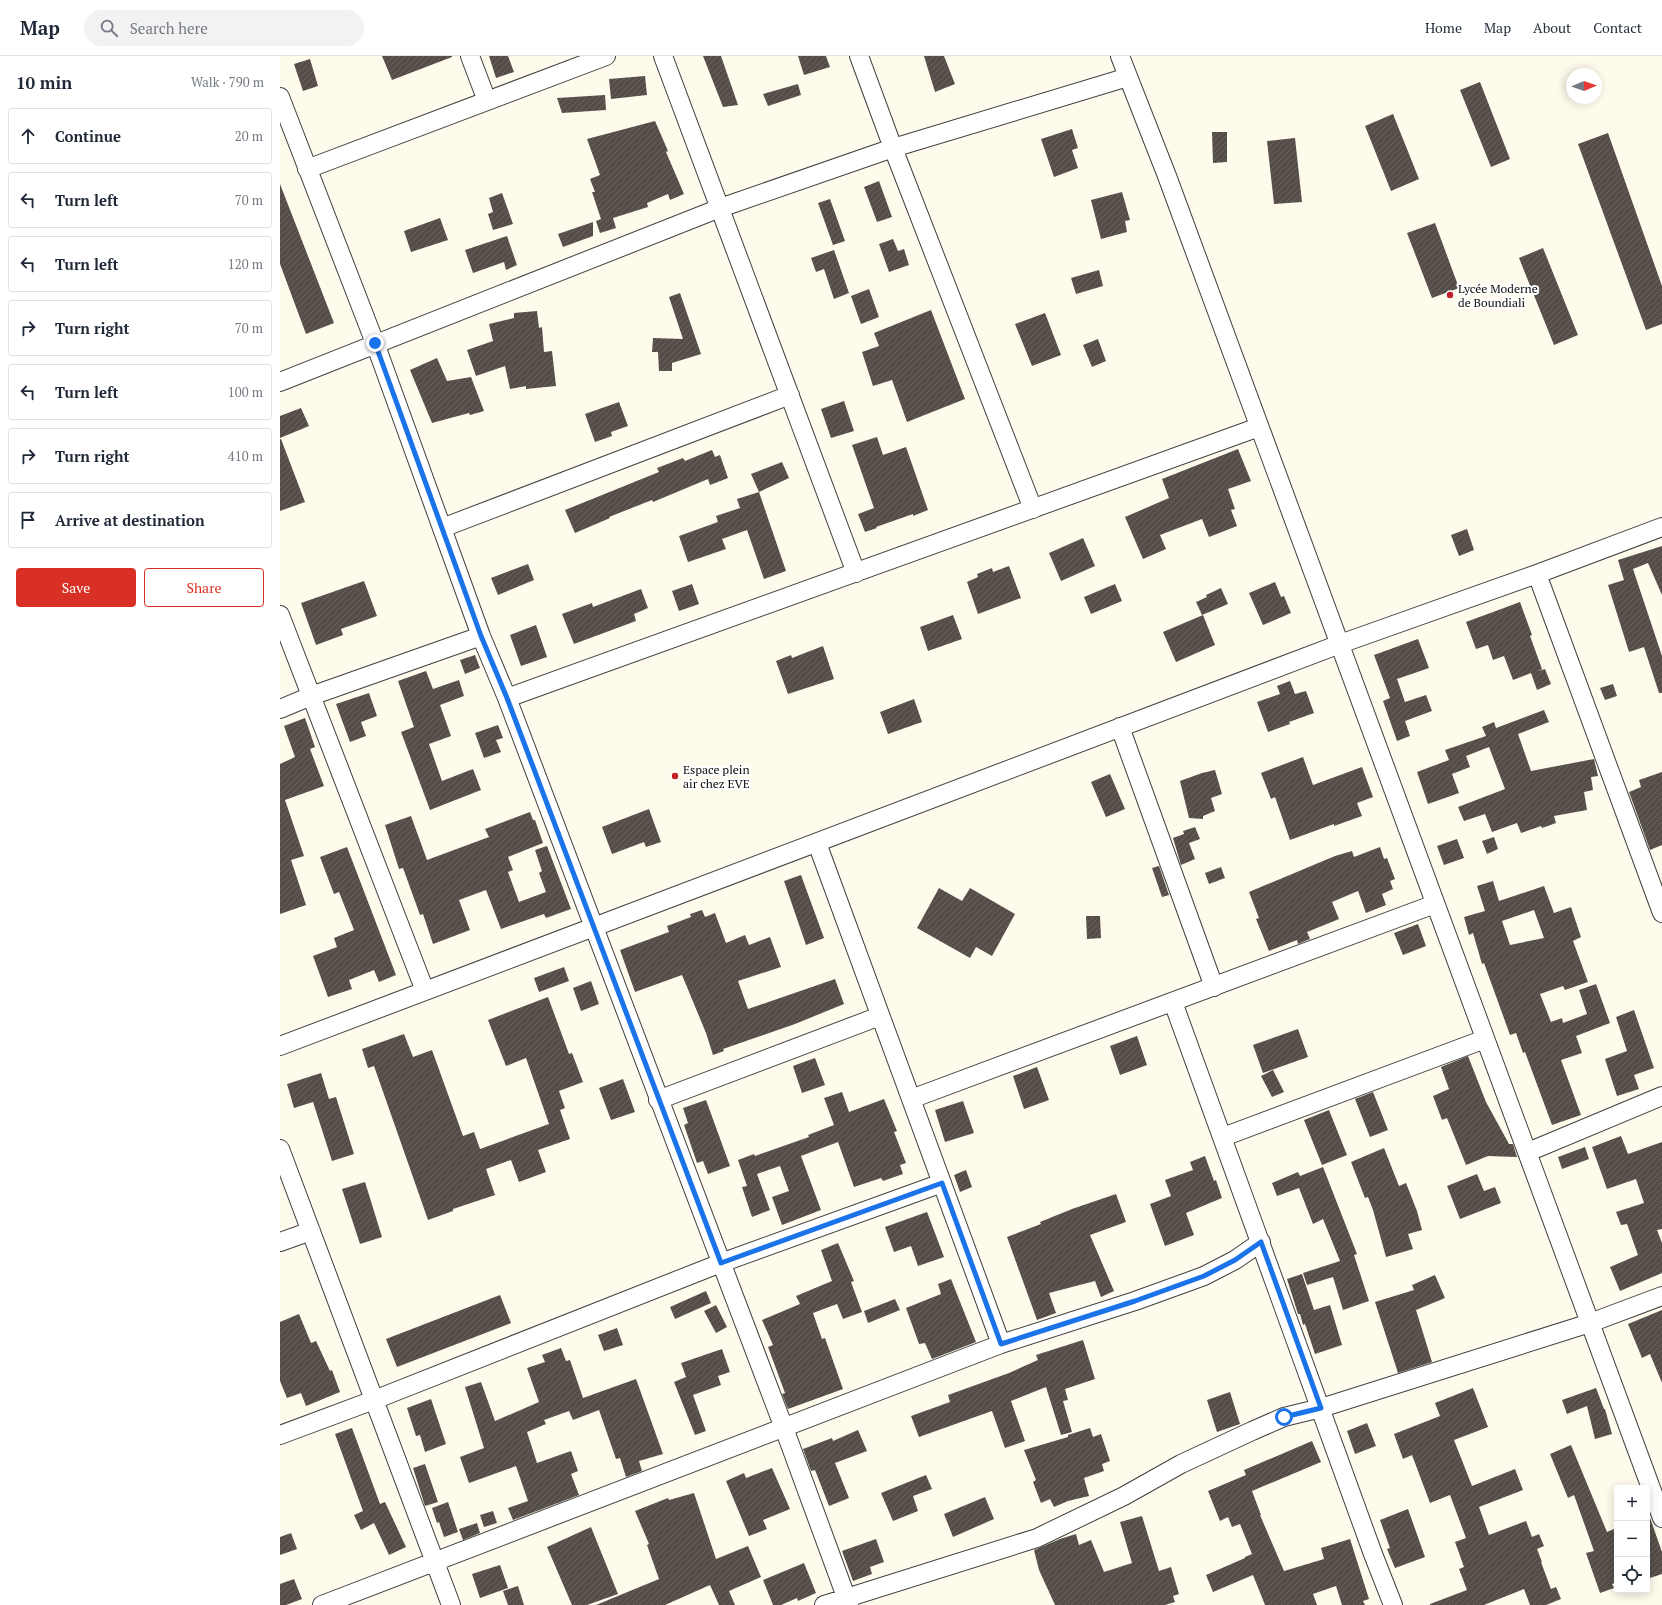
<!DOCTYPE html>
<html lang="en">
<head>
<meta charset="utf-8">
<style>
	:root { --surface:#fff; --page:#f2f2f3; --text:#1f2937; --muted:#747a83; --line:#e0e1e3; --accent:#d93025 }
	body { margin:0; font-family:"PT Serif",serif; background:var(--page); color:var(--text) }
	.controls { position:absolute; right:12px; bottom:12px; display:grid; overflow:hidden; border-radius:4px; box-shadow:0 2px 10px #0003 }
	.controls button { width:36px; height:36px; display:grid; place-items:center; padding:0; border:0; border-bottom:1px solid var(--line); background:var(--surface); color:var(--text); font:20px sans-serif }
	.compass { position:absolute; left:1286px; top:12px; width:36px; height:36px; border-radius:50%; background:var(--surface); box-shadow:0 2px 10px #0003; rotate:88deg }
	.stop { position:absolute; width:12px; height:12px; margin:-9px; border:3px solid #1a73e8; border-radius:50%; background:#fff }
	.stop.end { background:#1a73e8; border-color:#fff; box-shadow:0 1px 4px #0008 }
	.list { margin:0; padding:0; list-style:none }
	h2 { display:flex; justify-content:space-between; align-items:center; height:52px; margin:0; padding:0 16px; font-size:17px }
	h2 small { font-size:13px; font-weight:400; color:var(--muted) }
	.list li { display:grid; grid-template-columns:26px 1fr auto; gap:12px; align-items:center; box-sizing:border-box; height:56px; margin:0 8px 8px; padding:0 8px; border:1px solid var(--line); border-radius:4px }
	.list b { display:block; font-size:15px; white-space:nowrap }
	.list em { font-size:13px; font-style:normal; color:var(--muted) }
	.actions { display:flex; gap:8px; padding:12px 16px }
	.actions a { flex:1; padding:9px 0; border:1px solid var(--accent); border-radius:4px; text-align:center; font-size:14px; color:var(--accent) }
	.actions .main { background:var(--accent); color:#fff }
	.icon { flex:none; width:22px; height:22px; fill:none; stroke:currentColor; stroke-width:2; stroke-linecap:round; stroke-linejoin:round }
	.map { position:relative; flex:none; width:1382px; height:1549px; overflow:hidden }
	header { display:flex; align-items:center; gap:24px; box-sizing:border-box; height:56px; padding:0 20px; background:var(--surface); border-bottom:1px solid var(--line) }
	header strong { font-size:19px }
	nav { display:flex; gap:22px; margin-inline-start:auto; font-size:14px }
	.search { width:280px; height:36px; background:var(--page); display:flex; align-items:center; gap:10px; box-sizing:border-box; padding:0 14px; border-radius:22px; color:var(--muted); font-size:15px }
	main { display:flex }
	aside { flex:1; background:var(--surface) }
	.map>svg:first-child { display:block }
	.building { fill:url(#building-hatch); fill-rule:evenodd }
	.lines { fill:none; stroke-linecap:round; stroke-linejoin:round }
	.minor-casing { stroke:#3f3f3f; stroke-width:20 }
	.minor { stroke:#fff; stroke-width:18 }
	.route { stroke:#1a73e8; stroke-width:5 }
	.poi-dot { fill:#c21e27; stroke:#fff; stroke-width:1.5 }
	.labels { text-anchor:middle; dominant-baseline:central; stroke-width:4; stroke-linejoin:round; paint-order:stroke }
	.poi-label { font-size:12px; fill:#0c0c0c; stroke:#fff; text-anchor:start }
</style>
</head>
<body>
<header>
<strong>Map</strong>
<div class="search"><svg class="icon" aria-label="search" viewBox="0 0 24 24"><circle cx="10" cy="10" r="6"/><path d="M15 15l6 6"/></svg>Search here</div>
<nav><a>Home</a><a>Map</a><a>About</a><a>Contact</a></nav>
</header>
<main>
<aside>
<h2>10 min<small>Walk · 790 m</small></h2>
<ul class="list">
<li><svg class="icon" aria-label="ahead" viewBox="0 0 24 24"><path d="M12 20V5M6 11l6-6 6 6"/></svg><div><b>Continue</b></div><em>20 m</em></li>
<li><svg class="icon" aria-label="left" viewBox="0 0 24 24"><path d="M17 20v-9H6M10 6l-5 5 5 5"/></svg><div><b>Turn left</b></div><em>70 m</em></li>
<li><svg class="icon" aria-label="left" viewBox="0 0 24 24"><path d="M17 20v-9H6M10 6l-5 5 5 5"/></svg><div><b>Turn left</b></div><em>120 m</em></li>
<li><svg class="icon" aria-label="right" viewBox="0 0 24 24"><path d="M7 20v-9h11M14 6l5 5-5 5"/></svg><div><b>Turn right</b></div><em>70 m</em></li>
<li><svg class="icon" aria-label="left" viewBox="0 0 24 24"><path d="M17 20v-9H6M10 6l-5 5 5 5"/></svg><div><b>Turn left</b></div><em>100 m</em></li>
<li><svg class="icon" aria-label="right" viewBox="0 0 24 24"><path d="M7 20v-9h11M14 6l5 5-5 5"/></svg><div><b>Turn right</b></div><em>410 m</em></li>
<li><svg class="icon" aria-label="arrive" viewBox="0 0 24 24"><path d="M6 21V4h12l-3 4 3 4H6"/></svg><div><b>Arrive at destination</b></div></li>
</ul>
<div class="actions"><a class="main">Save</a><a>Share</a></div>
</aside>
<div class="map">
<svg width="1382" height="1549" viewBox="0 0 1382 1549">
	<defs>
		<pattern id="building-hatch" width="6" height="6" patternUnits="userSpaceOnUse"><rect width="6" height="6" fill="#554d48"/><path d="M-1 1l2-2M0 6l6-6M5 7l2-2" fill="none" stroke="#68625e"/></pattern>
	</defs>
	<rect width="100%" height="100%" fill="#fffbec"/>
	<path class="building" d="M102,0H172V1L112,24Z
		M209,0H228L234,16L216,22Z
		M423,0H441L458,49L443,51Z
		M518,0H546L550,11L524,19Z
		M644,0H664L675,28L655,36Z
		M30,3L38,30L23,35L14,8Z
		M365,20L367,39L331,43L329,23Z
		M1200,26L1230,103L1211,111L1180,34Z
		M518,28L521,39L488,50L483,38Z
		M325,39L326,54L282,57L277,42Z
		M1113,58L1139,123L1111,135L1085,70Z
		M375,65L388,95L386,96L404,138L390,144L388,138L367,147L368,151L333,162L336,172L320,177L316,165L321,163L312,136H315L310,123L320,119L307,83Z
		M792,73L798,92L792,94L798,112L774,121L761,83Z
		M932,76H947V106L933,107Z
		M1328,77L1382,230V268L1366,274L1298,88Z
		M1015,82L1022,146L994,148L987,85Z
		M599,125L612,161L597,166L584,131Z
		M0,128L54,267L26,278L0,208Z
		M842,136L850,164L845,165L847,176L821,183L811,144Z
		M222,137L233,168L213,174L208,158L213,156L209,142Z
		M550,143L565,185L553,189L538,147Z
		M160,162L168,184L131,196L124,175Z
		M313,166V180L283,191L278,178Z
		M1155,167L1179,232L1152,242L1127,177Z
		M227,180L237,209L226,214L224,206L193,217L185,194Z
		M613,183L618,195L624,193L629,209L609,216L599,188Z
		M1263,192L1298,279L1274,289L1239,202Z
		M554,194L569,237L554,243L544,213L536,216L531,202Z
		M819,214L823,230L796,238L791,222Z
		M589,233L599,261L581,268L571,240Z
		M400,237L421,298L392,307V315H379L378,296H372L373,282L403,283L389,241Z
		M651,254L685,343L627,366L612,324L593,330L582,296L599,290L594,277Z
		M257,255L259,272L262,271L264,296L272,295L276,330L246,333V330L230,333L225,310L196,320L187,294L213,285L209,268L234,262V257Z
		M765,257L781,299L752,310L735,268Z
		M818,283L826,305L812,311L803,289Z
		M157,302L167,325L191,321L204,355L190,359L189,357L152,367L130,314Z
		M564,345L574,375L551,382L541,353Z
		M339,346L348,370L331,376L332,380L315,386L305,358Z
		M21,352L29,370L0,382V360Z
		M597,381L603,399L626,391L648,454L633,460V458L596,471L597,472L585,476L578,458L594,452L572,389Z
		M0,383H1L25,446L0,455Z
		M958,393L971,425L948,433L955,453L951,454L957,470L929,481L922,463L880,479L886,493L863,503L845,461L889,442L882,423Z
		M432,394L435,401L440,399L448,422L430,429L428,423L373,446L372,444L329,461L330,462L295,477L285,454L379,416L377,412L403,402L405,405Z
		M502,406L509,422L479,436L471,418Z
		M479,436L506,515L484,523L467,474L442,483L446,493L408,506L399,480L438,466L436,460L460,452L457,443Z
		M1187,473L1194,494L1179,500L1171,479Z
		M803,482L815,510L781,525L769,497Z
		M1382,490V539L1368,507L1353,513L1382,600V637H1379L1364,591L1349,596L1328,529L1344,524L1338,504Z
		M248,508L254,524L218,539L211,522Z
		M729,510L741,542L698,558L687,526L698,521L697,518L712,512L713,516Z
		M84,525L97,560L61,573L63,579L36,589L21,547Z
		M995,526L1001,541L1004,540L1011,557L983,569L969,537Z
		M412,528L419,548L399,555L392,535Z
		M835,528L842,545L811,558L804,541Z
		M941,532L948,548L922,559L916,546L927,541L926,539Z
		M361,533L368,552L354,558L356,565L294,588L282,558L312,547L313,551Z
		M1240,546L1252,579L1250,580L1262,613L1258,615L1265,613L1271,628L1257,634L1251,617L1233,624L1224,600L1213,604L1208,589L1196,593L1186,566Z
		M673,559L682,583L648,595L640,571Z
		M923,559L935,589L896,606L883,576Z
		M256,569L267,601L241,610L230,579Z
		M1138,583L1149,612L1117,623L1125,646L1146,639L1152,655L1125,665L1130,680L1117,685L1103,645L1110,642L1094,599Z
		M543,590L554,623L508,638L496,605L511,599L512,602Z
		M195,599L200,612L185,618L180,604Z
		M146,615L153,633L179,624L184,640L160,649L171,680L149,688L162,725L193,713L201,734L150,754L121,676L134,671L118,625Z
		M1010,625L1015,638L1026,635L1034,657L1009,666L1010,668L988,676L977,646L1000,638L997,630Z
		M1333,628L1337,640L1325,644L1320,632Z
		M89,637L97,660L81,666L86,680L70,686L56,648Z
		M634,643L642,666L608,678L600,656Z
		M1264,654L1269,666L1238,678L1251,715L1314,703L1318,720L1311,721L1313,734L1304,736L1307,754L1274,760L1276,767L1262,772L1261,770L1241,777L1237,767L1212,776L1205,758L1184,765L1178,751L1225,733L1209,691L1186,700L1190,711L1172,718L1179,737L1148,748L1137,716L1169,704L1165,694L1206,680L1202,671L1214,666L1216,672Z
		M25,662L35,691L30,693L44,730L5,744L24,800L11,804L26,849L0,858V708L15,701L4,670Z
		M218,669L223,682L216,684L221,696L204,702L195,677Z
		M1023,701L1033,729L1082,711L1093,741L1077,747L1082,760L1054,770V768L1010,784L995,741L991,743L981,717Z
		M935,714L942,738L931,742L935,755L923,760V763L909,762L900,725L922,717Z
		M1382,716V789L1370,794L1349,736L1361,731L1359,724Z
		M830,718L845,753L826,761L811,726Z
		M369,753L381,786L366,791L364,786L332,798L322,771Z
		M250,756L253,764H255L263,787L228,801L233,814L228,816L239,846L266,836L259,817L262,815L255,794L267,790L291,853L266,862L264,858L221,873L206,834L179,844L190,874L153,888L143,858L140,859L123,812L119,813L105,769L131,760L147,804L209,781L205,773Z
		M915,771L920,783L909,787L915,803L901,809L893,782L904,778L903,775Z
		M1214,781L1218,793L1207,798L1202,785Z
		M1177,783L1184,802L1164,809L1157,790Z
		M67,791L116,919L99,926L94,914L69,924L72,933L48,941L33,900L57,891L54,882L74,874L59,836L54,838L40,801Z
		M1100,791L1104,803L1107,802L1115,823L1110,825L1113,833L1102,838L1106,849L1086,857L1078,835L1052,846L1059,863L1027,876L1030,883L1018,888L1017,884L989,895L976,863L979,862L969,836L1055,800L1072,795L1074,801Z
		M879,810L889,839L882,841L872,812Z
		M941,811L945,822L929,828L925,817Z
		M521,819L544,882L526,889L504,825Z
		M1213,825L1219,845L1264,830L1274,857L1291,851L1301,881L1293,885L1308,926L1285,934L1283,930L1260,938L1271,966L1282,962L1283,967L1307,958L1299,934L1316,928L1330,967L1296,980L1302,997L1281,1004L1301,1059L1272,1069L1245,996L1243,997L1236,977L1230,979L1204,907L1202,908L1193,877L1189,879L1184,861L1205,855L1197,830ZM1254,854L1264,882L1230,889L1222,865Z
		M659,832L682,845L690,832L735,858L712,900L696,891L690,902L637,872Z
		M422,854L425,861L435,857L446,887L465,879L469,889L490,881L501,911L458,925L468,953L555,923L564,948L515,968L443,993L444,995L433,999L426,977L402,919L355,936L340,894L389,876L387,870L411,861L410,858Z
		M806,860H820L821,882L807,883Z
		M1138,868L1146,890L1123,899L1114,877Z
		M284,911L289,925L259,936L254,922Z
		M311,925L319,948L301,955L293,932Z
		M268,941L289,998L292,997L303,1026L279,1035L285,1052L280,1054L290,1083L258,1094L266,1116L239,1126L231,1104L206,1113L215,1139L173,1153V1155L148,1164L94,1010L88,1012L82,993L124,978L133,1001L152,994L183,1080L194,1076L200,1093L269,1068L246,1002L226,1010L208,964Z
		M1354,954L1374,1012L1354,1019L1359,1033L1337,1040L1325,1003L1347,995L1336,961Z
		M1018,973L1028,1001L983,1017L973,989Z
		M857,980L867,1009L840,1019L830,990Z
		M1188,1000L1206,1046L1229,1088H1233L1237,1101L1208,1100L1186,1109L1167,1062L1162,1064L1153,1040L1169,1033L1161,1011Z
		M535,1002L545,1029L522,1037L513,1010Z
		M757,1011L769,1044L744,1053L733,1020Z
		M993,1014L1004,1036L992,1041L981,1020Z
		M41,1017L49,1043L56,1041L74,1098L52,1105L33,1046L14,1052L7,1028Z
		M343,1023L355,1056L331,1064L319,1032Z
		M562,1036L569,1056L604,1043L617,1075L614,1076L626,1107L620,1109L623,1118L603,1125L601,1122L574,1131L558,1086L521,1100L541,1154L502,1169L492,1141L509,1135L500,1110L477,1118L490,1154L472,1161L462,1131L467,1130L458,1104L474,1098L475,1100L529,1081L528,1079L554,1069L544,1042Z
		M1093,1036L1108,1074L1090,1081L1075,1043Z
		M426,1044L450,1110L428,1118L423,1105L417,1107L404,1069L408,1067L403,1052Z
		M683,1045L694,1077L665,1086L655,1054Z
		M1049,1054L1067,1099L1042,1109L1024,1064Z
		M1341,1080L1348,1098L1382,1086V1173L1377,1174L1382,1187V1217L1340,1235L1330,1211L1358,1199L1347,1168L1341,1169L1336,1156L1364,1147L1356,1123L1327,1133L1312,1091Z
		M1305,1091L1309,1103L1282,1113L1278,1101Z
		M1104,1092L1119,1130L1126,1127L1137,1155L1142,1174L1128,1178L1133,1193L1106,1201L1093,1154L1088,1141L1085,1142L1071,1106Z
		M925,1100L934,1125L936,1124L942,1142L906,1157L914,1179L885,1190L870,1148L891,1140L885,1124L913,1114L910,1106Z
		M1043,1111L1077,1198L1074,1199L1089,1245L1063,1254L1053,1221L1027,1229L1023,1217L1060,1205L1043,1163L1033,1168L1019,1132L997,1140L992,1127L1018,1116L1020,1120Z
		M686,1114L692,1131L680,1136L674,1119Z
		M1197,1118L1204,1135L1215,1131L1221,1147L1180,1163L1167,1130Z
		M85,1126L102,1181L80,1188L62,1133Z
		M836,1138L846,1166L810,1179L834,1235L821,1241L815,1225L769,1237L776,1257L757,1264L727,1181L761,1168L760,1166L792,1153Z
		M647,1156L664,1201L638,1210L631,1190L614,1196L605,1171Z
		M558,1187L574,1225L571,1226L582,1256L563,1263L557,1248L533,1257L542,1283L545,1282L563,1333L508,1353L502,1338L505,1337L488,1291L493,1289L482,1264L520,1248L516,1240L552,1225L541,1194Z
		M1022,1218L1034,1254L1050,1249L1062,1289L1035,1298L1025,1268L1023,1269L1020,1258H1018L1007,1223Z
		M1155,1219L1165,1242L1136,1254L1152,1306L1118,1317L1095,1246L1134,1234L1132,1229Z
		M671,1223L696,1286L652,1303L645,1287L639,1288L626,1252L661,1238L658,1228Z
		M426,1235L431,1247L395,1263L390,1251Z
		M220,1239L231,1267L117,1311L106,1283Z
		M615,1243L620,1254L588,1267L584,1255Z
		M436,1249L447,1271L436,1277L424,1255Z
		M1382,1254V1327L1370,1298L1362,1302L1348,1268Z
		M19,1258L31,1287L36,1285L50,1315L52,1314L60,1336L26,1350L21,1337L7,1342L0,1325V1266Z
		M337,1272L343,1289L324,1295L318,1279Z
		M803,1284L815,1323L785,1333L788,1344L783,1345L792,1376L781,1379L766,1331L731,1345L745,1385L725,1392L712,1355L639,1381L631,1360L670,1346L668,1339L729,1317L758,1304L756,1299Z
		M281,1292L286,1305L290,1304L303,1342L356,1323L383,1398L359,1405L362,1415L346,1421L340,1402L336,1403L319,1354L293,1364L289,1355L264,1364L266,1368L247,1376L257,1407L291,1395L298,1415L291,1418L299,1439L233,1464L228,1452L248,1445L236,1410L189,1427L180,1401L204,1392L185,1331L201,1326L215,1365L259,1346L247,1312L265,1306L262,1299Z
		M442,1293L450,1316L438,1320L441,1329L413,1339L426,1375L415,1379L394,1326L406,1321L401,1307Z
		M1193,1332L1208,1371L1174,1384L1192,1430L1235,1413L1243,1434L1199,1451L1209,1479L1246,1465L1252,1481L1259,1478L1264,1490L1257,1493L1262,1506H1261L1271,1533L1276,1531L1281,1543L1266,1549H1250L1244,1533L1204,1549H1150V1548L1187,1534L1179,1513L1184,1511L1175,1486L1186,1482L1170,1439L1150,1447L1132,1399L1123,1403L1114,1378L1160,1360L1155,1347Z
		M1316,1332L1324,1353H1325L1332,1378L1315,1383L1307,1350L1287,1358L1282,1344Z
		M950,1336L960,1368L937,1376L927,1344Z
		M151,1343L166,1388L145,1396L140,1379L136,1380L127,1352Z
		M1087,1367L1096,1390L1075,1398L1067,1375Z
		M72,1372L100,1448L105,1446L126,1491L109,1499L94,1467L81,1474L74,1459L83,1455L55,1378Z
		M810,1372L813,1381L821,1378L830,1405L822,1408L824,1415L804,1422L809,1440L788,1445L774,1451L770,1443L761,1447L753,1426L756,1424L744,1394L788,1381V1379Z
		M578,1374L587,1395L555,1407L569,1442L549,1450L535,1414L531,1415L523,1393L552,1382L553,1385Z
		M1032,1385L1041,1406L972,1435L981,1459H980L1004,1515L1044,1503L1041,1492L1070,1483L1089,1543L1083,1545L1085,1549H1062L1056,1530L1033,1538L1037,1549H985L973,1519L933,1536L926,1519L965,1502V1501L972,1498L960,1468L952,1471L948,1461L940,1465L928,1435L966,1419L964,1414Z
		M1291,1389L1327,1476L1334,1473L1337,1482V1526L1332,1528L1334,1532L1320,1537L1306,1497L1314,1495L1294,1439L1288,1442L1270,1398Z
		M145,1408L158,1446L145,1450L133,1412Z
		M492,1412L510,1453L483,1464L487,1473L469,1480L446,1425L464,1417L466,1422Z
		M646,1419L652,1433L633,1440L638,1455L613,1465L601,1437Z
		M414,1437L436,1503L468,1490L481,1521L449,1535L455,1549H439L430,1529L385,1549H316L379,1523L367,1489L369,1488L355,1455L388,1442L389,1444Z
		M705,1441L714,1463L673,1481L664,1458Z
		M168,1446L178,1476L164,1481L159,1466L157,1467L152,1452Z
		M1128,1453L1145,1501L1115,1512L1107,1493L1110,1492L1100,1464Z
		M213,1455L217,1467L204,1471L200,1459Z
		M1367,1459H1369L1382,1496V1518L1370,1522L1367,1513Z
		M862,1460L879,1515L891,1511L899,1538L893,1540L895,1546L885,1549H775L759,1514L754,1494L780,1483L796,1478L799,1489L811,1484L824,1516L852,1507L840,1466Z
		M197,1467L200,1477L183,1484L179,1473Z
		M311,1471L338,1538L307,1549H292L267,1491Z
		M11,1477L17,1493L0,1499V1481Z
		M596,1483L604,1506L590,1511L592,1518L573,1525L562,1495Z
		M524,1507L536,1537L518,1545L517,1542L501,1549H493L483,1524Z
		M220,1509L228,1532L200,1542L192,1518Z
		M14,1523L22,1543L6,1549H0V1528Z
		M238,1530L244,1549H228L223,1535Z"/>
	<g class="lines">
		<g class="minor-casing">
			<path id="minor" d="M190,0L207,45
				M383,0L576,517
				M579,0L613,92L753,453
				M840,0L887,120L1382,1462
				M0,41L95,287L201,580L227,642L504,1372L569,1549
				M27,113L326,0
				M0,326L440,152L613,92L848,21
				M162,472L510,339
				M1257,518L1382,857
				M0,559L145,935
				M227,642L979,371
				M0,653L31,640L201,580
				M840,671L934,931
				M537,787L721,1288
				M893,946L1093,1498L1113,1549
				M0,990L1060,588L1257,518L1382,471
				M631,1043L1155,848
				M378,1044L600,960
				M943,1081L1205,983
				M0,1093L171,1549
				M1248,1096L1382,1040
				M0,1186L31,1175
				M0,1379L94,1344L441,1207L662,1127
				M42,1549L721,1288L855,1245L924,1220L955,1204L981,1186
				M544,1549L757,1482L844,1440L901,1408L972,1375L1004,1361L1041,1352L1310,1267L1382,1240"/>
		</g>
		<use href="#minor" class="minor"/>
	</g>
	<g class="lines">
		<path class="route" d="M95,287L201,580L227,642L441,1207L662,1127L721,1288L855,1245L924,1220L955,1204L981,1186L1041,1352L1004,1361"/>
	</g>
	<g class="poi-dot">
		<circle cx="1170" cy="239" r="4"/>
		<circle cx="395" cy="720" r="4"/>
	</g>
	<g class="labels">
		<g class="poi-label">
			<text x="1178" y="232">Lycée Moderne<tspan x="1178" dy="14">de Boundiali</tspan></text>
			<text x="403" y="713">Espace plein<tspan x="403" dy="14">air chez EVE</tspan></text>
		</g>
	</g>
</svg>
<div class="controls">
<button>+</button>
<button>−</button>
<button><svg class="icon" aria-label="locate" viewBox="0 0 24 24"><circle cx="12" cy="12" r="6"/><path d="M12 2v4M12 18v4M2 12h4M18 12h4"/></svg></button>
</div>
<svg class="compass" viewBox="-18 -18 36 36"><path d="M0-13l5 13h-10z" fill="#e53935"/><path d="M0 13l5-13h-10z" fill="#747a83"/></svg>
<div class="stop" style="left:1004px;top:1361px"></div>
<div class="stop end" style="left:95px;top:287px"></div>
</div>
</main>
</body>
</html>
